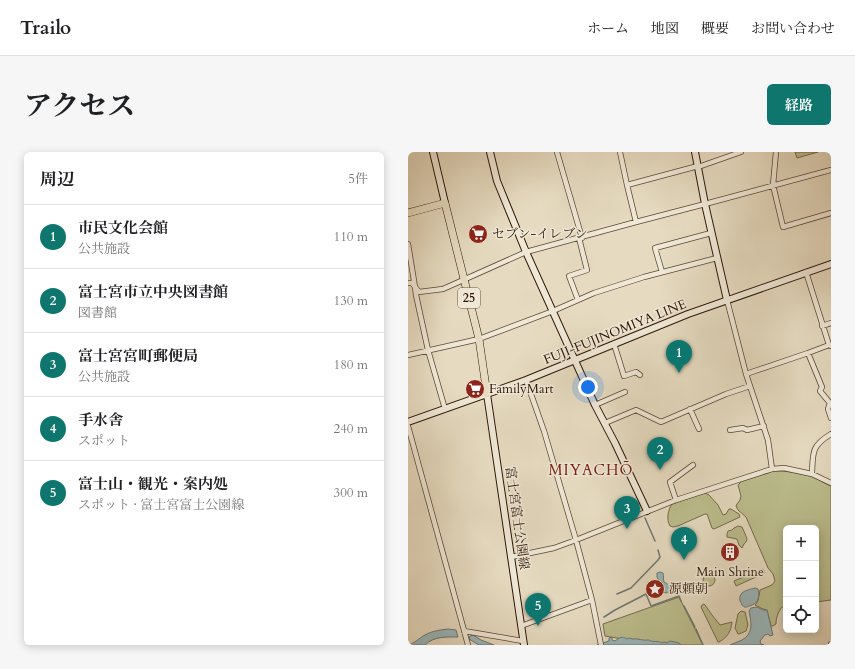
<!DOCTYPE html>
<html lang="ja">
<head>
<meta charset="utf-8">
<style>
	:root { --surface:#fff; --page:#f6f6f6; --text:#202124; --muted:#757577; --line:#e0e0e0; --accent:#0f766e }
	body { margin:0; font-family:Cardo,"Noto Serif JP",serif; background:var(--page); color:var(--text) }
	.controls { position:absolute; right:12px; bottom:12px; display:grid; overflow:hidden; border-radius:6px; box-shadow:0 2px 10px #0003 }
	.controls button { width:36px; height:36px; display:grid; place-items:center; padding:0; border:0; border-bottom:1px solid var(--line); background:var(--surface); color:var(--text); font:20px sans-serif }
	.you { position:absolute; left:180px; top:235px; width:14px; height:14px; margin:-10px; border:3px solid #fff; border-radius:50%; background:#1a73e8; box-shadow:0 0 0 6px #1a73e833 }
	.badge { display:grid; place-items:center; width:26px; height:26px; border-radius:50%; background:var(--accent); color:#fff; font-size:13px; font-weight:700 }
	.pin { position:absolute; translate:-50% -33px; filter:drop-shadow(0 1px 2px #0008) }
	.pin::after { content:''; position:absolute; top:21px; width:14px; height:12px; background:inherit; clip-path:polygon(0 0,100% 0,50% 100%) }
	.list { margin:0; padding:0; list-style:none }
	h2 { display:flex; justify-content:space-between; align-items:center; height:52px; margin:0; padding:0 16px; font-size:17px }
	h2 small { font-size:13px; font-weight:400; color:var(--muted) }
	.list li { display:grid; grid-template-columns:26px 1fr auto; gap:12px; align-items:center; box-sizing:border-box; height:64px; padding:0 16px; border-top:1px solid var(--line) }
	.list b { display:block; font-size:15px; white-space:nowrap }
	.list p { margin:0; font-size:13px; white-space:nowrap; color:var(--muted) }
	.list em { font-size:13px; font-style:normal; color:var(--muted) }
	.icon { flex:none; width:22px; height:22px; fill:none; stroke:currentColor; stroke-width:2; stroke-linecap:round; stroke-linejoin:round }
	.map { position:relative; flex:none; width:423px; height:493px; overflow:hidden; border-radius:6px }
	header { display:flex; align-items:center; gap:24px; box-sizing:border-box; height:56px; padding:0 20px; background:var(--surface); border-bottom:1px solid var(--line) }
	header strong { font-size:19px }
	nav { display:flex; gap:22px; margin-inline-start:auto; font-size:14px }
	.intro { display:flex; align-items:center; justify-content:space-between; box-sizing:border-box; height:96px; padding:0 24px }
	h1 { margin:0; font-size:28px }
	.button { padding:10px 18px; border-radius:6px; background:var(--accent); color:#fff; font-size:14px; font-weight:700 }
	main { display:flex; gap:24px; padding:0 24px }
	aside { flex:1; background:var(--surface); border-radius:6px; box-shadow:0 2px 10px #0003 }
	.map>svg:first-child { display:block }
	.green { fill:#bcbe8e; stroke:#756a4a }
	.water { fill:#9ab8bd; stroke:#6f7773 }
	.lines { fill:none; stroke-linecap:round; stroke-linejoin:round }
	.stream { stroke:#6f7773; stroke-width:1.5 }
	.street-casing { stroke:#5c4734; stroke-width:6 }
	.secondary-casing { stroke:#2e1605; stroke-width:8 }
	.primary-casing { stroke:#2e1605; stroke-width:8 }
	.street { stroke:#efe8d7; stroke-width:4.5 }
	.secondary { stroke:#efe8d7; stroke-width:6 }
	.primary { stroke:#e6dbc1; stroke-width:7 }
	.labels { text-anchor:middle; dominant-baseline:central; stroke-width:3; stroke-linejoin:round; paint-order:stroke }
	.shield { fill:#efe8d7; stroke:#685544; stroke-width:1 }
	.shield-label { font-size:12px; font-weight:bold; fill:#2e1605 }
	.poi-label { font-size:13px; fill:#2e1605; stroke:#efe8d7; text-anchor:start }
	.street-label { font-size:13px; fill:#2e1605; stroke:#efe8d7 }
	.quarter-label { font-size:15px; letter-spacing:1px; fill:#7a1f14; stroke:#efe8d7 }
</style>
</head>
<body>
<header>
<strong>Trailo</strong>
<nav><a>ホーム</a><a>地図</a><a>概要</a><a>お問い合わせ</a></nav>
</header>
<div class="intro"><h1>アクセス</h1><a class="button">経路</a></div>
<main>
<aside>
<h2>周辺<small>5件</small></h2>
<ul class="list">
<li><span class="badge">1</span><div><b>市民文化会館</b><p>公共施設</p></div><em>110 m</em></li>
<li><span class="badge">2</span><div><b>富士宮市立中央図書館</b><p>図書館</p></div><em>130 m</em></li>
<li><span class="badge">3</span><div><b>富士宮宮町郵便局</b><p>公共施設</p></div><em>180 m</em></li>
<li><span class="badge">4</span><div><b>手水舎</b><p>スポット</p></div><em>240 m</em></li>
<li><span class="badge">5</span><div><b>富士山・観光・案内処</b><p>スポット · 富士宮富士公園線</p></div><em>300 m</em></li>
</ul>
</aside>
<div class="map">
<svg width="423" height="493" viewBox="0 0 423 493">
	<rect width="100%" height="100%" fill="#e6dbc1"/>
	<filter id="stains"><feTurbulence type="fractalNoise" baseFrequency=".005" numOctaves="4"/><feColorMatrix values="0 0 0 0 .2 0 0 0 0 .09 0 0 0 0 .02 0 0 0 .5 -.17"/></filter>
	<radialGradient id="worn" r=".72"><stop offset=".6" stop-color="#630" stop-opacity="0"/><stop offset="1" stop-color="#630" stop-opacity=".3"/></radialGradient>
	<path class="green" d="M387,0H410L389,6Z
		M366,319C375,318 397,322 406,325C412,328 418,332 423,334V448L408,450V376H378V454L374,455C370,460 368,466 368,472L365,474H363L359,458L355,457L347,453L350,449L352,438L364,433L367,429L365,422L360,416L338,365L330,358L328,354L329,352L332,348L333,344L330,333L334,329Z
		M297,341L301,343L310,353L315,363L318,362L321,357H323L331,362L332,365L306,377L304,376L299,362H297L270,374L265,375L262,374C258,367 260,358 264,352Z
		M330,374L334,375L338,384L339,387L338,390L336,392L334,396L331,393L329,387L319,385V382L320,379L324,378L326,376Z
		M355,417L357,421L328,434L326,429Z
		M295 428a6 6 0 1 1 12 0a6 6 0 1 1-12 0Z
		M271,445L295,493H250L197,484L195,472Z
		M296,452L297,453L304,463L312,473L324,470C323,479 320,485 311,490H310L293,455L294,453Z
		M333,459L337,460L340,473L338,479L331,482H330L327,476L330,462Z"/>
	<path class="water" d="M252,420L255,421C256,425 255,427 256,430C259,432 264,433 262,439L258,441L255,440L253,437V433L249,425V421Z
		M347,436L350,437C352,446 350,452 341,454C339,455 337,456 335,454C334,454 333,450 332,449C330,439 340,438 347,436Z
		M349,455L355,458H359L365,483L362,484L360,482L357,483L352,489L353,492L356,493H322C326,491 330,490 334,488C346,481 343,470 341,459L343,456Z
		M40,477L48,478L50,485C39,485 26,484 17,493H0C6,492 11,486 17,483C24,479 32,478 40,477Z
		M65,483L73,488L86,493H71L61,487L62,484Z
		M204,485V488L207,489C212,485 214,484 219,487L221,486L224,487C231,486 234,489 241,488C246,491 249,488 254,491L256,490L259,491L262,489L271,491L273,493H189L201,489V486Z"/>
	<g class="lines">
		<path class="stream" d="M237,366L247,389
			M209,442L223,436L250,408L252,405L250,398
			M276,454L287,475
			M196,465L207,458L238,442L243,454L271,444L273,449
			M288,477L295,493"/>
		<g class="street-casing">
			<path id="street" d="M149,0L174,86
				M212,0L219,33L228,70
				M368,0L365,33L375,75L423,61
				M219,33L290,14H293L333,0
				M0,92L7,135L8,143L20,198L37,257
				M254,120L247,96L303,81
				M398,120L421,193
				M0,131H4L11,140L35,137L118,100L228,70L297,52L423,18
				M170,148L161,124L179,118L171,86
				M319,148L338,222L360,288L364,317
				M414,174L423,171
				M206,192L216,224L228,220L232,223
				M400,201L414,235L412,239L422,251L420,257L423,266
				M0,203L71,187L145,159L186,141L236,125L309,106
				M338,222L400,201L421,193L423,194
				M118,228L136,279L168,388L184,448L193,493
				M187,253L217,240
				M282,257L291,277
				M197,271L228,258L253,270L318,242L342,234
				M0,274L60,493
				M322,278L335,276L339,278L356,274
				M404,322C405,301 403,294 423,282
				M268,348L262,330L285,313
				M103,405L146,396L168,388L268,348L364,317L376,316L404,322L423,331
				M113,474L184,448
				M56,479L115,489
				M423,493V492"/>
		</g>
		<g class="secondary-casing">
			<path id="secondary" d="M25,0L37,51
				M82,0L89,29L118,100L187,253L207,291L239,359
				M287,0L297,52L319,148
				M79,242L116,493
				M0,270L118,228L280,162L423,112"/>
		</g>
		<g class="primary-casing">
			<path id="primary" d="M0,61L37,51L71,187L79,242"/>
		</g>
		<use href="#street" class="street"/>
		<use href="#secondary" class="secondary"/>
		<use href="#primary" class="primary"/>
	</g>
	<defs>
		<g id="supermarket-disc" transform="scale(1)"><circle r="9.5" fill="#8f2418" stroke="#efe8d7"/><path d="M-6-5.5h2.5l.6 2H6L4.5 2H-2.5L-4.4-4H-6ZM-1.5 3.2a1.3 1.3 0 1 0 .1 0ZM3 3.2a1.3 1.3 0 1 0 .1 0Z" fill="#fff"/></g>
		<g id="building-disc" transform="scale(1)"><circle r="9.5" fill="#8f2418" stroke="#efe8d7"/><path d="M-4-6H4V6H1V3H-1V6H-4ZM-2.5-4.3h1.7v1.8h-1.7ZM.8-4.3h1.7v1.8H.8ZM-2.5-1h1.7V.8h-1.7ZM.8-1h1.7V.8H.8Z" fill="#fff"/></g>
		<g id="sight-disc" transform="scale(1)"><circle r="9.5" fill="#8f2418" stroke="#efe8d7"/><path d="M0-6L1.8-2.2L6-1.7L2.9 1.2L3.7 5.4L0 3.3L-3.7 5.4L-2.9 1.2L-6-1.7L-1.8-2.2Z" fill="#fff"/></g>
	</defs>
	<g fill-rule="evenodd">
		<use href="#supermarket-disc" x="70" y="82"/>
		<use href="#supermarket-disc" x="67" y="237"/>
		<use href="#building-disc" x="322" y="400"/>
		<use href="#sight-disc" x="247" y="437"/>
	</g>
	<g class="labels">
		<rect class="shield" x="50" y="136" width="22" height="20" rx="3"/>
		<g class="shield-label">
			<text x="61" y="146">25</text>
		</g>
		<g class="poi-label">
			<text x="84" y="82">セブン-イレブン</text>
			<text x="81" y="237">FamilyMart</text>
			<text x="322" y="420" text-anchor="middle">Main Shrine</text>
			<text x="261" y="437">源頼朝</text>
		</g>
		<g class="street-label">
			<text transform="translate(207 180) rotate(-22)">FUJI-FUJINOMIYA LINE</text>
			<text transform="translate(109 366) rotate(82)">富士宮富士公園線</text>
		</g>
		<g class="quarter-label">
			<text x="183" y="318">MIYACHŌ</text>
		</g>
	</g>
	<rect width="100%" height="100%" filter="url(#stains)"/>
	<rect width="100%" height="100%" fill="url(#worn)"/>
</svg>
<div class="controls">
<button>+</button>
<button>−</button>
<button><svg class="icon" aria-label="locate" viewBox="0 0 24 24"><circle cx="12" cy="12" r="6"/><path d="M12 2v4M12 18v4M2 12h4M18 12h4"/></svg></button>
</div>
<div class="you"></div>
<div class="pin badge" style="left:271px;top:221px">1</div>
<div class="pin badge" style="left:252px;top:318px">2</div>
<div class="pin badge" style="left:219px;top:377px">3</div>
<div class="pin badge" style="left:276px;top:408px">4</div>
<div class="pin badge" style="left:130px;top:474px">5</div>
</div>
</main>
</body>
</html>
